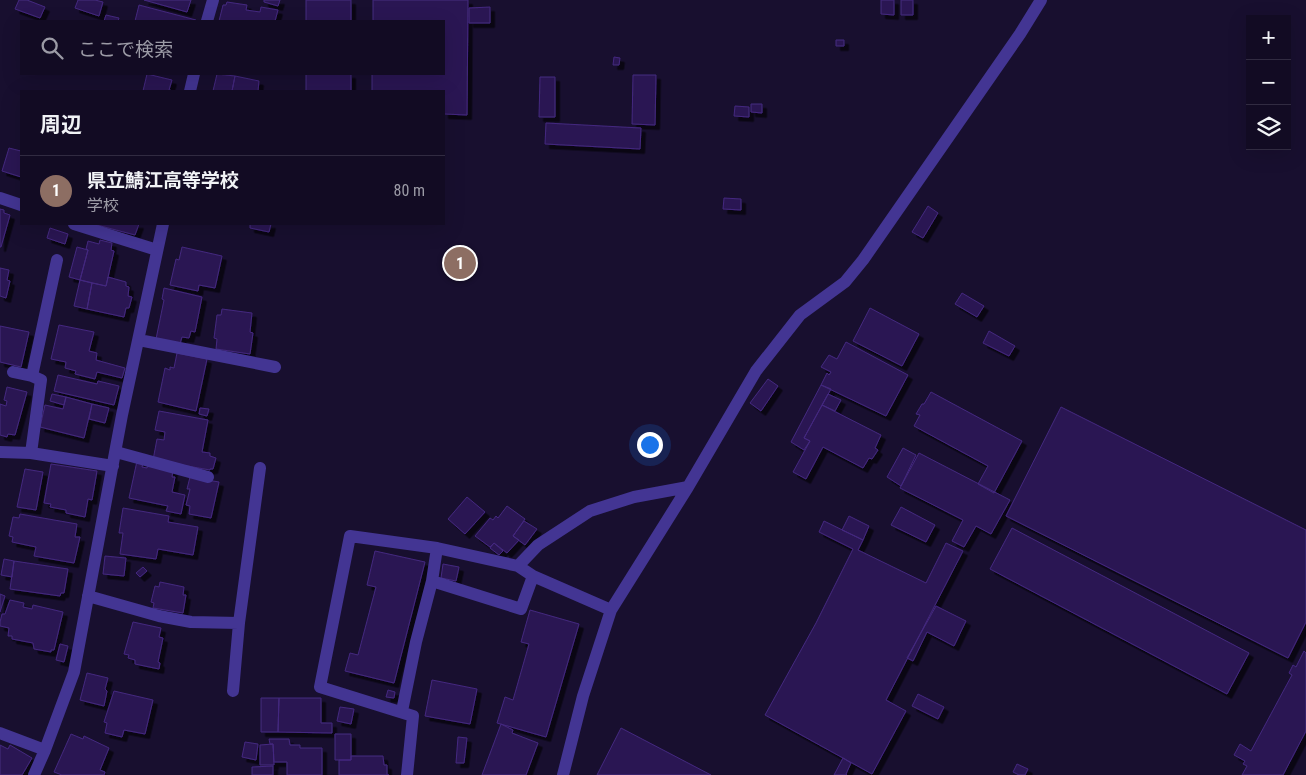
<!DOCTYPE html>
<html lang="ja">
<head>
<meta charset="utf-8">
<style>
	:root { --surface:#120b23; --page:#1f1930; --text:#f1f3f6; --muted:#9c9ba6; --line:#312b41; --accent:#7c3aed }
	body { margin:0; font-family:"Roboto Condensed","Noto Sans JP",sans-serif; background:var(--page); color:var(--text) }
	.controls { position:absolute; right:15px; top:15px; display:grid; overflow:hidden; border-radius:0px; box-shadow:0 5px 20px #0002 }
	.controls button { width:45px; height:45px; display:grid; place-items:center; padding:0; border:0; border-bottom:1px solid var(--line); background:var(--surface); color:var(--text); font:25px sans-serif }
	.you { position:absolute; left:649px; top:444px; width:18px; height:18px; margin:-12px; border:4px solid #fff; border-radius:50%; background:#1a73e8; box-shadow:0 0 0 8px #1a73e833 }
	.badge { display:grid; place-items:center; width:32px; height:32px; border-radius:50%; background:var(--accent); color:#fff; font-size:16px; font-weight:700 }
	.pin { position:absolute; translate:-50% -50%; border:2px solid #fff; box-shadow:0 1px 5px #0006 }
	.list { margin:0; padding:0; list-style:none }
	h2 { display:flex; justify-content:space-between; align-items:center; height:65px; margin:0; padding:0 20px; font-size:21px }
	h2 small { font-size:16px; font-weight:400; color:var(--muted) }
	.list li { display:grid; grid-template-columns:32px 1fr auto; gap:15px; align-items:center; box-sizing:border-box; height:70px; padding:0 20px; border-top:1px solid var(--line) }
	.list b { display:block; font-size:19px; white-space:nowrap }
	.list p { margin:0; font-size:16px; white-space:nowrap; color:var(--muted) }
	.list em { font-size:16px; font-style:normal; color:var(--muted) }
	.icon { flex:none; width:28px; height:28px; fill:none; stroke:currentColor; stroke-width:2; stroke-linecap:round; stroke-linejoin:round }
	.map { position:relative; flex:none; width:1306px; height:775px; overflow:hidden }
	.search { position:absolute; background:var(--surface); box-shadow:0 5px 20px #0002; left:20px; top:20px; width:425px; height:55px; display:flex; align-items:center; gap:12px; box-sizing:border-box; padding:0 18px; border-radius:0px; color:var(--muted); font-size:19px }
	.panel { position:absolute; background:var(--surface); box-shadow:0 5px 20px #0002; left:20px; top:90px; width:425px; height:135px; border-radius:0px }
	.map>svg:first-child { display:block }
	.building { fill:#2b1952; stroke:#442880; filter:url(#shadow) }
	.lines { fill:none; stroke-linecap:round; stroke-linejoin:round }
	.minor { stroke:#433593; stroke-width:12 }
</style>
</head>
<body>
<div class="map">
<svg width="1306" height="775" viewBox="0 0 1306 775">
	<defs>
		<filter id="shadow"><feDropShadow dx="4.5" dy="4.5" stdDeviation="0" flood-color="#0009"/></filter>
	</defs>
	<rect width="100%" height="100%" fill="#180f2f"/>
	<path class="building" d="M19,0H27L45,7L40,18L15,9Z
		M78,0H95L103,2L99,16L75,8Z
		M144,0H191L187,12Z
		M264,0H280L278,6L264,2Z
		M306,0H351V21H306Z
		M373,0H468L467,115L444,114V91H372V74H444V21H373Z
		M881,0H894V15L881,14Z
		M901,0H913V15H901Z
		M227,2L247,5L246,10L260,12L261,7L278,10L275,21H219L223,5H226Z
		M139,5L196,20L195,21H135Z
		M490,7V23H469V8Z
		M106,15L119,18L118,21H104Z
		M836,40H844V46H836Z
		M614,57L620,58L619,65H613Z
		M147,74L172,80L169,90L174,91H143Z
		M217,74L235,76L232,91H213Z
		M306,74H351V91H306Z
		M633,75H656L655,125L632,124Z
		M235,76L259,81L258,91H232Z
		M540,77H555V117H539Z
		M751,104H762V113L751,112Z
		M735,106L749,107V117L734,116Z
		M546,123L641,128L640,149L545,144Z
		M9,148L21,151V177L2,171Z
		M724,198L741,199V210L723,209Z
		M928,206L938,213L923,238L912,232Z
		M0,209L4,210V213L10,215L1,247H0Z
		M93,224H139L135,235Z
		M250,224H271L269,232L250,228Z
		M50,228L68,234L65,244L47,238Z
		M100,240L112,243L111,250L114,251L106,286L80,280L88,250L86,249L88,241L99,244Z
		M77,247L88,250L80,280L69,277Z
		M182,247L222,256L215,288L199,285L198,291L170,285L176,259L179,260Z
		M0,268L9,270L7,280L10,281L6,298L0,296Z
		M108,277L126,282V286L129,287L128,296L132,297L129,308H126L124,317L87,309L92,283L106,286Z
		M80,280L92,283L87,309L74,306Z
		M164,288L202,297L195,332L191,331L189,338L182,337L180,344L156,339L164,300L162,299Z
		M962,293L984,306L977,317L955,304Z
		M870,308L919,334L902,366L853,341Z
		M222,309L252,313L250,332L253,333L250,354L216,349L217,339L214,338L217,315H221Z
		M59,325L94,332L89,351L97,353L96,360L125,368L122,378L97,372L95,379L75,374L76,371L65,368L66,362L51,359Z
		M0,326L29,332L21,367L0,362Z
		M989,331L1015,346L1009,356L983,343Z
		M846,342L908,375L886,416L821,385L827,373L829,375L831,372L821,367L829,355L837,359Z
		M177,353L207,359L196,411L158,402L165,368L170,370V367L174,368Z
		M58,375L97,384L98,381L119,386L114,405L54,391Z
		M768,379L778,386L761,411L750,403Z
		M821,385L831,389L804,438L810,441L804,450L791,442Z
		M7,387L27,392L15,435L8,434L7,437L0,435V404L6,406L7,401L4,400Z
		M931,392L1022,441L994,493L978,484L988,466L914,426L920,415L916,414L922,404H924Z
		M52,394L66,397L64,405L50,401Z
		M828,394L841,400L835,411L822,405Z
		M66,397L92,404L84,438L40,427L45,405L63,409Z
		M92,404L109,408L105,423L89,419Z
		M822,405L881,435L875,448L878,450L872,459L869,458L863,468L823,447L806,479L793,472L810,441L804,438Z
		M1061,407L1306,530V622L1288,658L1006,516Z
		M200,408L209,409L207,416L199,414Z
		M159,411L208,420L202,452L210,453V456L216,458L213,469H210V470L153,460L157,439L164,440L165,432L155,430Z
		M903,448L916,455L901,486L887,477Z
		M919,453L1010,500L991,534L976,526L964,547L952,541L963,520L900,488Z
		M137,461L143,463L142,467L147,468L148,464L173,470L172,477H175L172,492L185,495L181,514L166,511L168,506L129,498Z
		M51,464L97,471L92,500L88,499L85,517L66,513V510L50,507L51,504L44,503Z
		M25,469L43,472L36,510L17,507Z
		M190,477L219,482L211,518L189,514L190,506L186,505L190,489H187Z
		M467,497L485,512L465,534L448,519Z
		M507,506L525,519L513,536L519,540L507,553L494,543L490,547L475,536L490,518L493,520L496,516L498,518Z
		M901,507L935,525L926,542L891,525Z
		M123,508L169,516L168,522L198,527L193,555L158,549L156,559L120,554L123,533H119Z
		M20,514L77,524L75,537H80L74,563L34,556L36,547L12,542L13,537L9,536L13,517L19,518Z
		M849,516L869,526L863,540L842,530Z
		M524,521L537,529L525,545L513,536Z
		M824,521L863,540L858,550L926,583L946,543L963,551L886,700L906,711L872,774L765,715L816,623L853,549L819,532Z
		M1012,528L1249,653L1227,694L990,569Z
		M494,543L503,551L499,555L490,548Z
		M375,551L425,562L394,683L345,671L350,653L358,655L376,587L367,585Z
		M105,556L126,558L124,576L103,574Z
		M4,559L14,561L12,577L1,575Z
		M14,561L68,569L64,593H61L60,596L10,589Z
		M443,564L459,567L456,581L441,578Z
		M143,567L147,571L140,577L136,573Z
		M160,582L184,587L183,595H186L183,613L153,608L154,603L151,602L155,586L159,587Z
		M0,594L5,596L0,612Z
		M10,600L24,603L23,607L32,609L33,605L63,612L54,650H51V652L34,649L33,643L12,639V636H8L9,628L0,626V622L2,614H5Z
		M936,606L966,621L954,646L927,632L913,661L907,658Z
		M530,610L579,624L546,737L497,723L505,697L513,700L529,644L521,642Z
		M133,622L161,628L159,637L163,638L158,662L160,663L159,669L135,664V660L128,658L129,655L124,654Z
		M60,644L68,646L64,662L56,660Z
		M1304,651L1306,653V731L1283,775H1242L1247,766L1243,764L1245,761L1234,755L1240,744L1251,751L1292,675L1289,673L1293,665L1296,667Z
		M87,673L108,678L105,689L107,691L104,706L80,700Z
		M432,680L477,689L470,724L425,716Z
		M388,690L395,692L394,698L386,697Z
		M114,691L153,700L145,734L124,730L122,737L105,733L107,723L104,722Z
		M918,694L944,707L938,719L912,706Z
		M261,698H279L278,732H261Z
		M279,698H321V723H332V733L278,732Z
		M340,707L354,709L351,724L337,721Z
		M501,724L513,730L512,733L538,743L526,775H482Z
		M621,728L711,775H597Z
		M71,734L83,739L84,736L109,748L100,770L105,772L104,775H62L54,772Z
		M335,734H351V760H335Z
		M458,737L467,738L464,763H456Z
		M269,739H289L290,745H300V748H322V775H287V762H274L273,744H270Z
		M245,742L258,744L256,760L242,757Z
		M273,744L274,765H260V745Z
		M0,745L8,749L10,745L32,758L22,775H0Z
		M351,756H383L384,765H387V775H389H339V760H351Z
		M843,758L851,763L846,774L847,775H834Z
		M1017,764L1028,769L1025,775H1019L1013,772Z
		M273,766V775H252V767Z"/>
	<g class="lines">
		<path class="minor" d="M207,21L213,0
			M190,91L194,74
			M0,198L21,205
			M74,224L157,250
			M139,340L275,367
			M13,372L32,376
			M0,452L31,453L113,466
			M116,452L208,477
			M31,453L41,380L32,376L57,260
			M518,566L538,545L590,511L634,497L688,487
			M432,581L521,609L533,576
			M88,596L159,616L191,622L239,623L260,468
			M233,691L239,623
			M402,711L416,642L432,581L437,548
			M0,733L45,750
			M34,775L45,750L74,672L122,415L163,224
			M407,775L413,716L320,687L350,536L437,548L518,566L533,576L611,610
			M563,775L583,696L611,610L688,487L756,371L800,315L845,282L863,260L1020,34L1041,0"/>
	</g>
</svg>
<div class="controls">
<button>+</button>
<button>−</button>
<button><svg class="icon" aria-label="layers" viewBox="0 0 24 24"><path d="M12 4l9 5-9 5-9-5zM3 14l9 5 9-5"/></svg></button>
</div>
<div class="you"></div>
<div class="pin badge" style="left:460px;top:263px;background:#8d6e63">1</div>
<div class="search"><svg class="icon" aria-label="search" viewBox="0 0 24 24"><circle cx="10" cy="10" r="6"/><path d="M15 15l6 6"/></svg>ここで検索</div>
<section class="panel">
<h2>周辺<small></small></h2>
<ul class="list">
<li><span class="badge" style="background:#8d6e63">1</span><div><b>県立鯖江高等学校</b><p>学校</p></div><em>80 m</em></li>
</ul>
</section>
</div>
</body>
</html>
